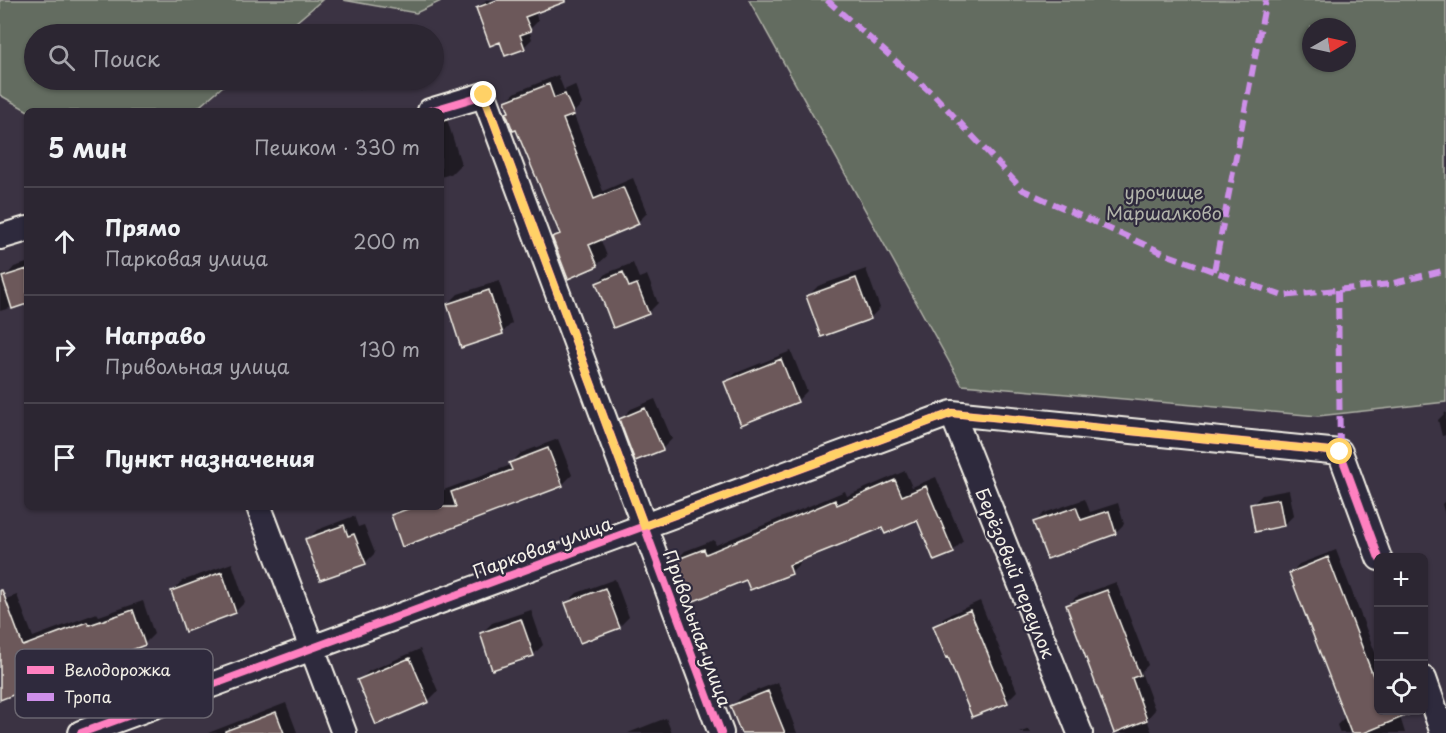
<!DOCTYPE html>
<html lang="ru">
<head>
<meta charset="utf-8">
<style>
	:root { --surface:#2c2632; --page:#342e3a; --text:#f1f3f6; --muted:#a6a5ac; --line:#48434d }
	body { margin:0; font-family:"Playpen Sans",sans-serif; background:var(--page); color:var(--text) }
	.controls { position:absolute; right:18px; bottom:18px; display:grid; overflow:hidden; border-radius:9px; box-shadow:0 2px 4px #0004 }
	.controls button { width:54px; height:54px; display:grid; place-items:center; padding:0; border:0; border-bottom:2px solid var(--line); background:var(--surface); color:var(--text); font:30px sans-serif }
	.compass { position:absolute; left:1302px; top:18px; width:54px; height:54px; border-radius:50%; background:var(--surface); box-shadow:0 2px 4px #0004; rotate:81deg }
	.stop { position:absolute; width:18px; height:18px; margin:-14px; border:4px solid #ffd166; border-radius:50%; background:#fff }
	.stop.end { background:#ffd166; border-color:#fff; box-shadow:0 2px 6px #0008 }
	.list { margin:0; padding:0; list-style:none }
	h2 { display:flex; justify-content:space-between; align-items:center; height:78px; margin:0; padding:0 24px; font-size:26px }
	h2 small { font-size:20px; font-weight:400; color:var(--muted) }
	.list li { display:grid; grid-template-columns:39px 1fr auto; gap:18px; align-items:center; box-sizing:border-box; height:108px; padding:0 24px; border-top:2px solid var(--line) }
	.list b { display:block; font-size:22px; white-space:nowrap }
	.list p { margin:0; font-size:20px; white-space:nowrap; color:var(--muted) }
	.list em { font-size:20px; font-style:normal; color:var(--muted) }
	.icon { flex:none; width:33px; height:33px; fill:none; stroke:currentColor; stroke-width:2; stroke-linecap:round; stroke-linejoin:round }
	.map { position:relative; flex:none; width:1446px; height:733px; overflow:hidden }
	.search { position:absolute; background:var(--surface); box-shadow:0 2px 4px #0004; left:24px; top:24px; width:420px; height:66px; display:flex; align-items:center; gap:15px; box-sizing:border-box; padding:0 21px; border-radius:33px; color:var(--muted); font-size:22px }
	.panel { position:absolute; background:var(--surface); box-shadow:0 2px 4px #0004; left:24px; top:108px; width:420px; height:402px; border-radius:9px }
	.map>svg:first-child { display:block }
	.green { fill:#636c60; stroke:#acaea4; stroke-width:1.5; fill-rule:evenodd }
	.shadow { fill:#0007 }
	.building { fill:#6c595a; stroke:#f4f1e8; stroke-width:1.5 }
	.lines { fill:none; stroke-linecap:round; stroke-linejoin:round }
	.minor-casing { stroke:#f4f1e8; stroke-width:28 }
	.minor { stroke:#2f2a3d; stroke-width:24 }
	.quiet { stroke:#ce8fe9; stroke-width:6; stroke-dasharray:12 6; stroke-linecap:butt }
	.cycleway-casing { stroke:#2f2a3d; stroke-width:11 }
	.cycleway { stroke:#ff80c0; stroke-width:8 }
	.route { stroke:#ffd166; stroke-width:8 }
	.labels { text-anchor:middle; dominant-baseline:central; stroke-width:4.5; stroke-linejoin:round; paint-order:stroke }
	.park-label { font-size:18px; fill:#b3b5ab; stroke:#2f2a3d }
	.street-label { font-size:18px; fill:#f4f1e8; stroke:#2f2a3d }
	.key { fill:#2f2a3d; stroke:#6a6670; stroke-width:1.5 }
	.key-label { font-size:16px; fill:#f4f1e8 }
</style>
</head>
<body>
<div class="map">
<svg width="1446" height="733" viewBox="0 0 1446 733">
	<rect width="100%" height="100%" fill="#3b3343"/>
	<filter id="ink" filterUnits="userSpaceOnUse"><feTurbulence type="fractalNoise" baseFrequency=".0167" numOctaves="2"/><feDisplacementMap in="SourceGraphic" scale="12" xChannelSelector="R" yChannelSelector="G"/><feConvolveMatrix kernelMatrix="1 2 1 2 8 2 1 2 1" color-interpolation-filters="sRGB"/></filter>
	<g filter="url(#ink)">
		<path class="green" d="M0,0H322L282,34H34V80H230L194,111H28L0,95Z
			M343,0H443L416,13Z
			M749,0H1446V402L1318,416L962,385ZM1311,27H1347V63H1311Z"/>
		<path class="shadow" d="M486,0H564L535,12L538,21L529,30L532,39L524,47L501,41L478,8Z
			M375,26L402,33L403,34H367Z
			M558,75L564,90L575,85L582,104L573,113L603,191L633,178L647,213L638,222L600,238L607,256L597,265L554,238L560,231L506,101L516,92Z
			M355,80H408L399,88L391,91L373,85L359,90Z
			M446,116L461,164L451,174L441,177V118Z
			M27,263V303L0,311V275L9,273L14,267Z
			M633,263L639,278L647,275L658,303L648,313L597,283L607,273Z
			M866,269L880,308L870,318L808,296L818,286Z
			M499,281L512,323L502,333L448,304L458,294Z
			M791,351L807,391L797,401L726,383L736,373Z
			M655,399L672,439L662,449L621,419L631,409Z
			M1446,412V435L1442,436L1438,420Z
			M558,439L572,475L562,485L403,545L393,515L401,507H441V491L511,465V463L521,453Z
			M905,471L912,487L936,477L963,541L953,551L918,518L883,526L800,559L801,562L791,572L747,578L675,561L685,551L714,540L716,545L845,491L847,496Z
			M1289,490L1294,515L1284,525L1252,505L1262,495Z
			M1085,499L1090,512L1118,503L1124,524L1115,533L1035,522L1044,513Z
			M1446,500V519L1442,504Z
			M354,516L358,527L364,525L375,553L365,563L307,540L317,530Z
			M1336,550L1378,660V710H1398L1405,733H1340L1337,725L1346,716L1291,573L1299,564Z
			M232,563L245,602L235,612L172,591L182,581Z
			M615,579L629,617L619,627L567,603L577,593Z
			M1116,582L1148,665L1141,672L1155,710L1147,719L1152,733H1115L1068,605L1076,597Z
			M17,595L33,637L97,613L99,616L143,601L154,634L144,644L0,698V601Z
			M980,601L1017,691L1007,701L949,655L934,627L944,617Z
			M531,610L543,645L533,655L482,633L492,623Z
			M420,649L438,691L428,701L359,681L369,671Z
			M778,682L797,733H743L732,706L742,696Z
			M286,703L297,732L295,733H208Z
			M666,718L672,733H628Z
			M1029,729L1031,733H1019Z"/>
		<path class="building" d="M497,0H565V2L525,17L531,31L520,35L525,49L505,56L500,42L490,46L476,8Z
			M549,84L554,98L565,94L574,115L563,119L594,199L623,187L639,224L589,245L598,266L568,279L552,237L560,234L516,130L513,131L506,113L509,112L505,101Z
			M27,269V304L12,309L2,277Z
			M623,272L629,287L637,284L649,314L613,328L596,283Z
			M856,278L871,319L821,337L806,296Z
			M489,290L503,334L461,348L447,304Z
			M781,359L798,402L741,425L724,382Z
			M645,408L663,450L635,461L619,419Z
			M548,448L563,486L402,547L391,515L413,507H456L451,492L512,470L509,463Z
			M895,480L902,496L926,486L954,553L934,561L917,520L885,534L882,528L789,565L792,574L750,590L746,580L689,603L673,561L704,549L706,554L835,500L837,505Z
			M1279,499L1284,526L1255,532L1250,504Z
			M1076,507L1081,520L1109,511L1116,534L1047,559L1033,522Z
			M344,525L348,536L354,534L366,564L320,580L305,539Z
			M1328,557L1378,689V711H1417L1364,733H1351L1289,573Z
			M222,572L236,613L185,632L171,591Z
			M605,588L620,628L580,643L565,603Z
			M0,590H2L23,646L87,622L89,625L133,610L145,645L0,700Z
			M1107,590L1140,675L1132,678L1147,720L1114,733L1066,605Z
			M970,610L1008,703L972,717L948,657L946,658L933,626Z
			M521,619L534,656L492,670L480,633Z
			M410,658L429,702L376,725L357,680Z
			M768,691L785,733H741L730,706Z
			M276,712L284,733H225V731Z"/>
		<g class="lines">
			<g class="minor-casing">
				<path id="minor" d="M430,111L484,95L721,733
					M0,237L27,229
					M952,413L1080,733
					M259,507L344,733
					M1424,679L1443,733
					M81,733L952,413L1340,452L1379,558"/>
			</g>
			<use href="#minor" class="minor"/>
			<path class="quiet" d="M827,0L935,96L1023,190L1168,255L1283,296L1390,284L1446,270
				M1214,271L1266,0
				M1338,290L1340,452"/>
			<g class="cycleway-casing">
				<path id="cycleway" d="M430,111L484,95L721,733
					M81,733L952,413L1340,452L1379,558"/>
			</g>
			<use href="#cycleway" class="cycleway"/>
		</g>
	</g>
	<g class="lines" filter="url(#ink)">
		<path class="route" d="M484,95L644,526L952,413L1340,452"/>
	</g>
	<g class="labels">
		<g class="park-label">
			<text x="1164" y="191">урочище<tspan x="1164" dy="21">Маршалково</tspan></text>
		</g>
		<g class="street-label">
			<text transform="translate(542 547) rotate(-20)">Парковая улица</text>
			<text transform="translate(1016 573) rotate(68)">Берёзовый переулок</text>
			<text transform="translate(698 628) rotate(70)">Привольная улица</text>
		</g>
	</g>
	<rect x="15" y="649" width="198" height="69" rx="9" class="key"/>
	<rect x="27" y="666" width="27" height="8" fill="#ff80c0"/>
	<rect x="27" y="693" width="27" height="8" fill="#ce8fe9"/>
	<g class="key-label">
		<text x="64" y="676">Велодорожка</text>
		<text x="64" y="703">Тропа</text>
	</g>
</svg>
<div class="controls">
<button>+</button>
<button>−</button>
<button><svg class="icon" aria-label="locate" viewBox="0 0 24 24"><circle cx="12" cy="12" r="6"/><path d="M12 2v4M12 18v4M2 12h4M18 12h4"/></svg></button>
</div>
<svg class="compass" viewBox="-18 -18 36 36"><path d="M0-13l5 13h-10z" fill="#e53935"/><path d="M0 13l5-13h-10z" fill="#a6a5ac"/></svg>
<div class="stop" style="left:1340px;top:452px"></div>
<div class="stop end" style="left:484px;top:95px"></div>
<div class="search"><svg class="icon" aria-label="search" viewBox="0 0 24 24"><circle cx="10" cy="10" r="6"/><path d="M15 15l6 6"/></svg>Поиск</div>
<section class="panel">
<h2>5 мин<small>Пешком · 330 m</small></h2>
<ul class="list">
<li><svg class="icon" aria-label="ahead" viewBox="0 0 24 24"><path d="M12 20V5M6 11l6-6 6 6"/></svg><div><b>Прямо</b><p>Парковая улица</p></div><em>200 m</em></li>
<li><svg class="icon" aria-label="right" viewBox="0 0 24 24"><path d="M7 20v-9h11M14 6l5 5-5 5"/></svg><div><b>Направо</b><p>Привольная улица</p></div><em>130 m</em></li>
<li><svg class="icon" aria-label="arrive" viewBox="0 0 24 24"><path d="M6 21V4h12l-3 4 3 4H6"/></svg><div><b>Пункт назначения</b></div></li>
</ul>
</section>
</div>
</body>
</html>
